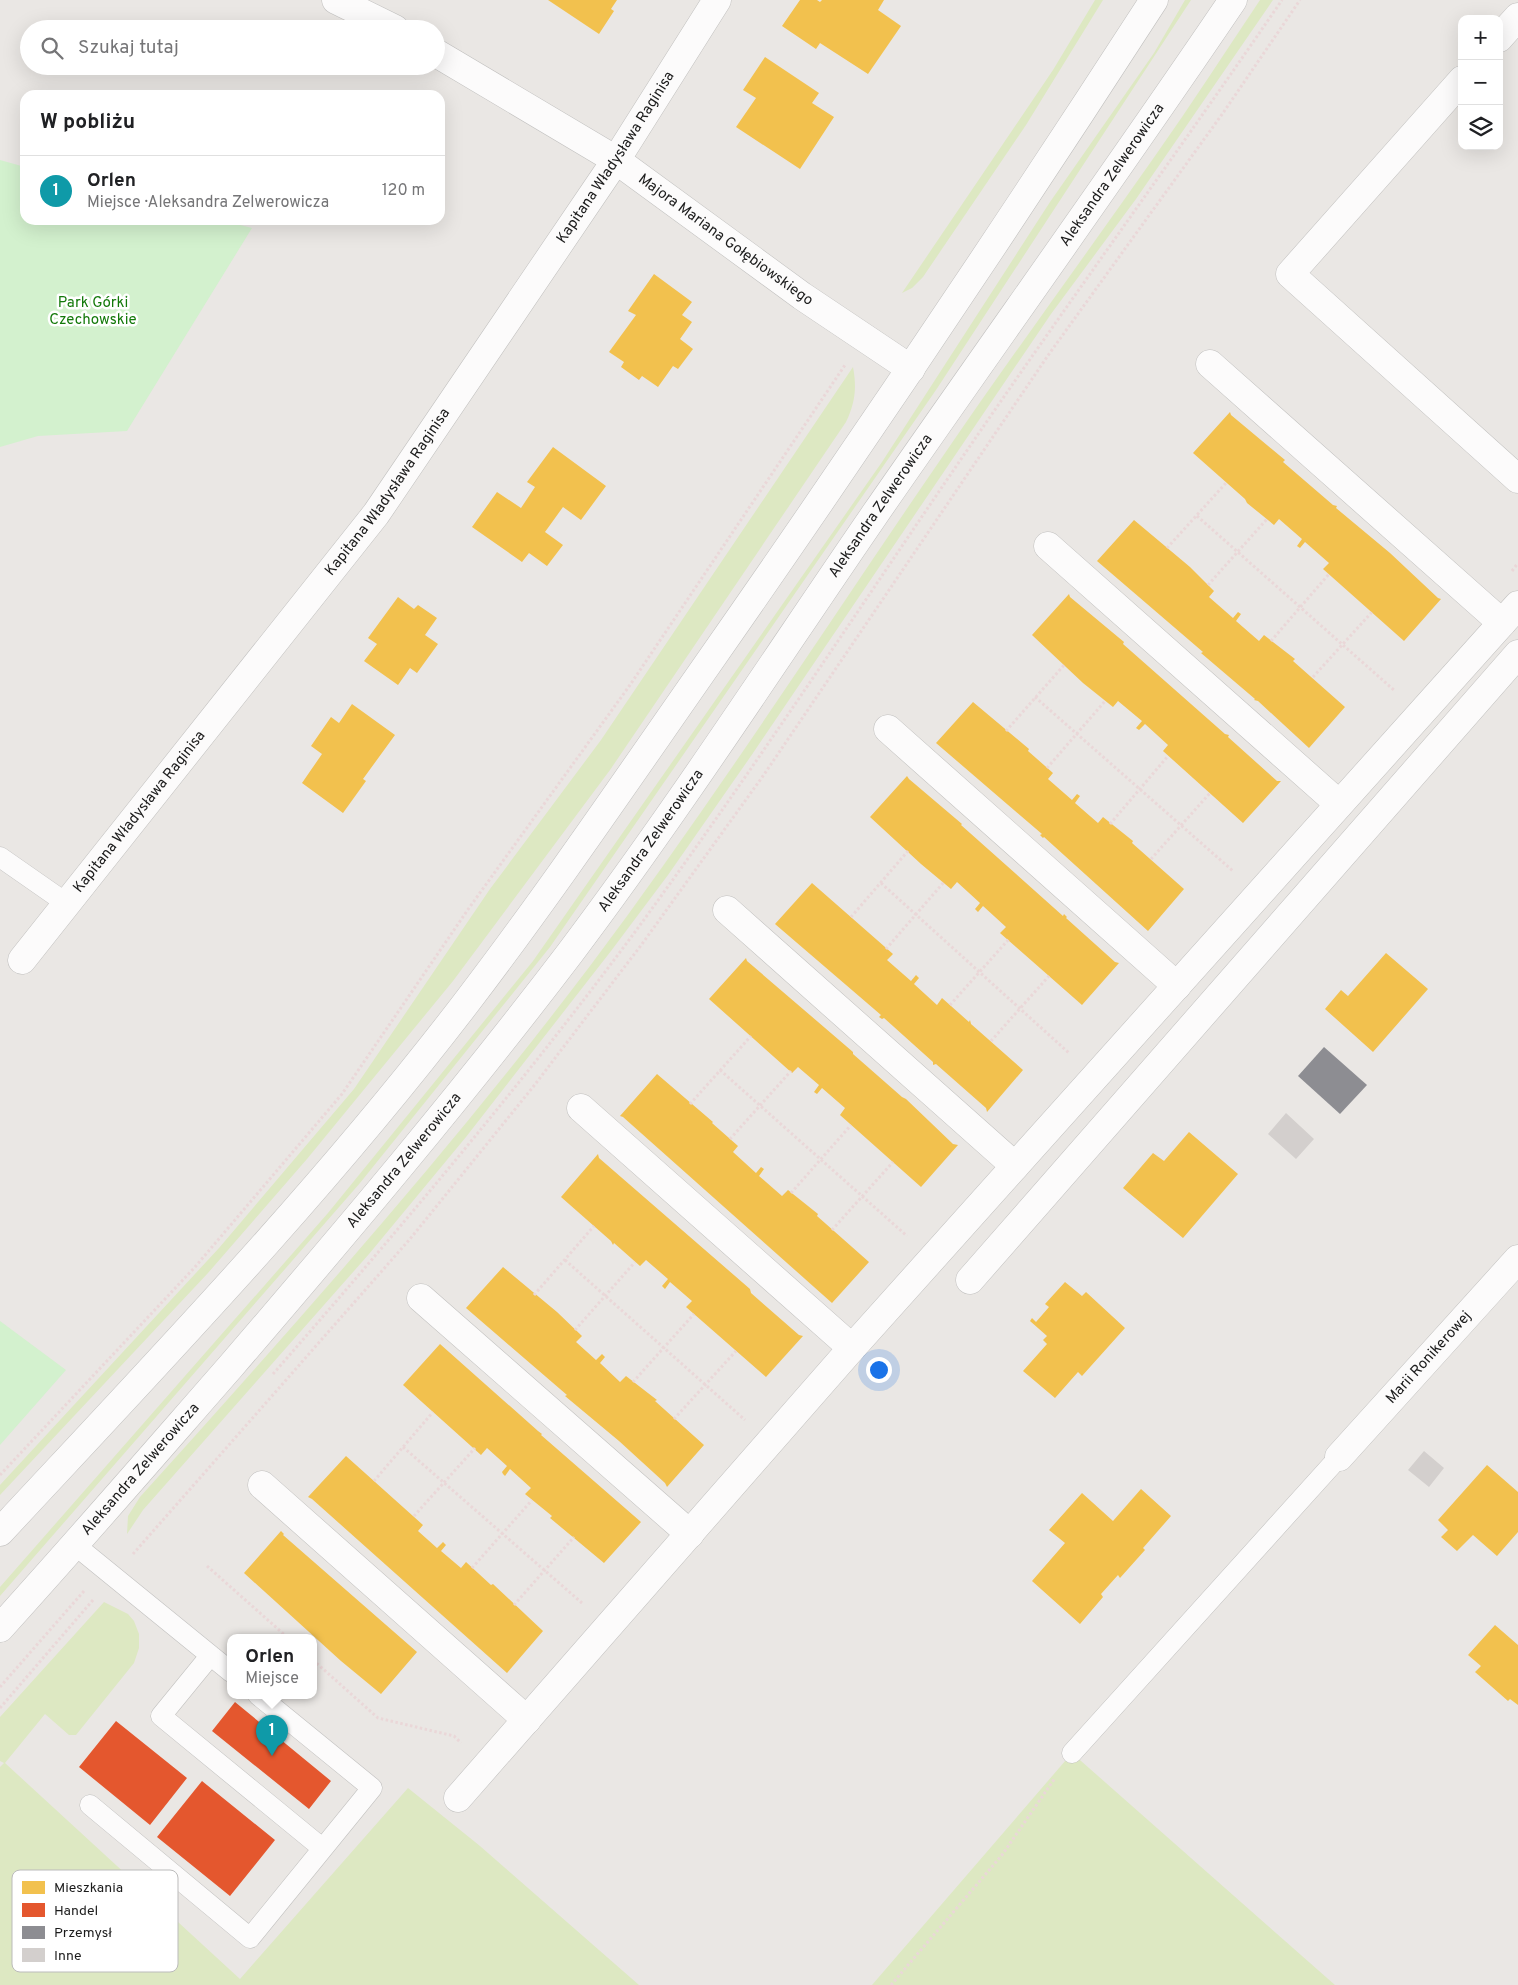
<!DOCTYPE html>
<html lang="pl">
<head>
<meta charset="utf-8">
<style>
	:root { --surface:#fff; --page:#f6f6f6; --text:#202124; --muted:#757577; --line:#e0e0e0; --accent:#646362 }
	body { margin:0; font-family:Overpass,sans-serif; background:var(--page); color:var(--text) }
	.controls { position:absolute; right:15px; top:15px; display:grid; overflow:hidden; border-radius:10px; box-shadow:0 5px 20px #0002 }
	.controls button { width:45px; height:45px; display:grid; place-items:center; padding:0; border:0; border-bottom:1px solid var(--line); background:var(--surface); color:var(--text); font:25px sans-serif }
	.you { position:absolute; left:878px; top:1369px; width:18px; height:18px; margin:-12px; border:4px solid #fff; border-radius:50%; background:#1a73e8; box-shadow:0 0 0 8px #1a73e833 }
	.badge { display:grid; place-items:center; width:32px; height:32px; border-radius:50%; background:var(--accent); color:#fff; font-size:16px; font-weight:700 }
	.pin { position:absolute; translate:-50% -41px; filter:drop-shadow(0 1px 2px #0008) }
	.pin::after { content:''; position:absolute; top:26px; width:18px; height:15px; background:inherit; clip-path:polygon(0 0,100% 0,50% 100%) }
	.popup { position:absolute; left:227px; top:1634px; width:90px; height:65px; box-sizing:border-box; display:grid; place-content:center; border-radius:10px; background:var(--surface); filter:drop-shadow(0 1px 4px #0005); font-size:16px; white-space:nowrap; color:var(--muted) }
	.popup b { font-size:19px; color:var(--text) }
	.popup::after { content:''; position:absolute; left:50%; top:100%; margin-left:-10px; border:10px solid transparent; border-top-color:var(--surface) }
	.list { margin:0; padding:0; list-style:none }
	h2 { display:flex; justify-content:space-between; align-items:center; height:65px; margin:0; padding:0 20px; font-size:21px }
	h2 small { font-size:16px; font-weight:400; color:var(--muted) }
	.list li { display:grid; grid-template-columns:32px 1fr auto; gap:15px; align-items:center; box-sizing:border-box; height:70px; padding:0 20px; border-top:1px solid var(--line) }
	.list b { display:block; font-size:19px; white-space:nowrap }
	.list p { margin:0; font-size:16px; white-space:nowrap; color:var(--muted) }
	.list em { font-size:16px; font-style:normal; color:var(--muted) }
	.icon { flex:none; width:28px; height:28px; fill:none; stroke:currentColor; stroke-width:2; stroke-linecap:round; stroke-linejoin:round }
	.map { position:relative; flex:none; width:1518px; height:1985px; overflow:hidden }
	.search { position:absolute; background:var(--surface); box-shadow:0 5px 20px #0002; left:20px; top:20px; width:425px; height:55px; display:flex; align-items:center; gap:12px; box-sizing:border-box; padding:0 18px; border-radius:28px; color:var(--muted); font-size:19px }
	.panel { position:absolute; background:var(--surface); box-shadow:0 5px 20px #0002; left:20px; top:90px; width:425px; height:135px; border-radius:15px }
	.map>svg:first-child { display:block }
	.grass { fill:#dde8c2 }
	.park { fill:#d3f1ce }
	.homes { fill:#f2c14e }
	.shops { fill:#e4572e }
	.industry { fill:#8d8d92 }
	.building { fill:#d3cfcd }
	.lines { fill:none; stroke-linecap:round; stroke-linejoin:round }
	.service-casing { stroke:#c1c0bf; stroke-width:21 }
	.minor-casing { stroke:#c1c0bf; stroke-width:29 }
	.tertiary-casing { stroke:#c1c0bf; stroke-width:29 }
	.path { stroke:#ead7d8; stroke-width:3; stroke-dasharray:2.5 2.5; stroke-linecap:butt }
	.service { stroke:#fcfbfb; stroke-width:20 }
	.minor { stroke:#fcfbfb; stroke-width:28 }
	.tertiary { stroke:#fcfbfb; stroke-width:28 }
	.labels { text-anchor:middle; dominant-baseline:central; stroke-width:5; stroke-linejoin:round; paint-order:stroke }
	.street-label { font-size:15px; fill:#1c1c1c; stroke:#fff }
	.park-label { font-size:15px; fill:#13790a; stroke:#fff }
	.key { fill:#fff; stroke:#bbb; stroke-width:1 }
	.key-label { font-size:14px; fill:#1c1c1c }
</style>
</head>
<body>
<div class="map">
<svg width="1518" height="1985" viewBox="0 0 1518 1985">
	<rect width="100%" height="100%" fill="#eae7e4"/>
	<path class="grass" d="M1095,0H1103L1026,125L923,277L912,288L902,293L1053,70Z
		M1185,0H1191L936,390L550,947L360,1183L0,1596V1587L328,1213L533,961L882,462L1050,202L1154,53Z
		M1260,0H1273L1136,199L1051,314L751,756L668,875L611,951L466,1137L369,1254L143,1510L127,1534L128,1516L140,1497C295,1325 450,1151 590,966C714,801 826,626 943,456C1012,355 1085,256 1155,156C1191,105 1225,52 1260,0Z
		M853,367C857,388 855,403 846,422L610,770L453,981L307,1159L208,1273L0,1495V1485L219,1248L354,1089L490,889L601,740Z
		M104,1602L128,1614L134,1621L139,1634V1648L134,1663L76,1735H69L45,1714L5,1763L240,1979L408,1788L480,1846L639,1985H0V1767L4,1763L0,1761V1717Z
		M1072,1753L1335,1985H872Z"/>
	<path class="park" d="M0,160L25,167V220H221L252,228L127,431L38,436L0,447Z
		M0,1321L66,1370L0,1445Z"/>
	<path class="homes" d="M548,0H617L611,9L614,11L599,34Z
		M800,0H817L820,2L822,0H884L878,10L901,26L868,74L820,43L816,49L782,26Z
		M765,57L819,93L812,103L834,117L800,169L736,127L756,98L743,90Z
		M654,274L692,302L682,315L692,322L680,339L693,349L678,369L673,366L658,387L642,376L639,380L621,367L624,362L609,352L636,315L628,311Z
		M1230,412L1231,415L1285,460L1283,462L1333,505L1337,506L1336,508L1390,553L1438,598L1441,599L1404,641L1323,569L1329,563L1305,542L1300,548L1297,546L1302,539L1279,519L1274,525L1247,503L1245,499L1193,453Z
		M553,447L606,486L581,520L563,507L545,532L563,545L547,566L529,553L522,562L472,527L497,492L521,508L535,487L527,482Z
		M1134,520L1190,567L1214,591L1209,597L1233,618L1238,612L1241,614L1236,621L1259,641L1264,635L1295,659L1293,661L1345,707L1309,748L1258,701L1254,700L1255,699L1201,653L1203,652L1097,561Z
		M1069,594L1070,597L1124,642L1123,644L1225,734L1229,735L1228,737L1277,781H1281L1243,823L1163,751L1168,745L1145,724L1139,730L1136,728L1142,721L1118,701L1113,707L1083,683L1032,635Z
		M398,597L414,609L418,605L437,618L425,635L438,644L417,673L410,668L398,685L364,661L377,644L368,638Z
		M973,702L1029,749L1028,751L1053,773L1048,779L1072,800L1077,794L1080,796L1075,803L1098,823L1103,817L1133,841L1132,843L1184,889L1148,931L1044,837L1043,838L1040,835L1042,834L936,743Z
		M352,704L395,735L363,779L366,781L343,813L302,783L322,754L311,746L331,717L339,723Z
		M907,776L909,779L962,824L961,825L1063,916L1064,914L1067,917L1066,918L1115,962L1119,963L1082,1005L1000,933L1006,927L983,906L978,912L975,909L980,903L957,882L951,889L921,864L870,817Z
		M812,883L893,954L887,960L911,981L916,975L919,978L914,984L937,1005L942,998L969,1022L970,1020L971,1024L1023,1070L987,1112L986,1108L936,1064L933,1065V1062L884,1018L882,1019L879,1017L881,1015L775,924Z
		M1386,953L1428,989L1373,1052L1325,1009L1341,990L1348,996Z
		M746,958L747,961L853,1052V1054L902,1097L906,1099L953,1144L958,1145L921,1187L840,1115L845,1108L822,1088L817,1094L814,1092L819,1085L798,1067L792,1073L709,999Z
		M657,1074L713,1122L712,1123L738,1146L733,1152L756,1173L761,1167L764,1169L759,1176L782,1196L788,1190L818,1214L817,1216L869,1262L832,1303L623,1117L620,1116Z
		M1189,1132L1238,1174L1183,1238L1123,1188L1153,1153L1164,1161Z
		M598,1154L599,1158L750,1289L751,1293L799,1335L803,1336L766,1377L686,1307L692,1301L670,1282L665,1289L662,1286L668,1279L646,1260L640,1266L614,1243L613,1245L611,1241L561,1197Z
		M503,1267L557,1312L582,1336L576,1342L596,1360L602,1354L605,1357L600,1363L620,1382L626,1376L657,1400L655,1401L704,1445L667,1487L665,1483L619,1441L565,1396L567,1395L466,1308Z
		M1065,1282L1082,1296L1086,1292L1125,1328L1082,1376L1078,1372L1055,1398L1023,1371L1047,1344L1043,1340L1047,1336L1030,1321L1032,1318L1036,1322L1049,1307L1045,1304Z
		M440,1344L538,1431L542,1434L541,1435L641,1522L604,1563L550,1518L552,1516L525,1494L531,1488L510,1469L505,1476L503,1474L502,1472L507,1466L487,1448L481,1455L403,1385Z
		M346,1456L423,1525L418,1531L437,1548L443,1542L446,1545L441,1551L461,1568L466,1562L491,1585L493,1584L543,1631L507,1673L312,1499L308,1497Z
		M1487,1465L1518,1492V1532L1497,1556L1473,1535L1457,1551L1441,1537L1448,1530L1438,1520Z
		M1141,1489L1171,1516L1143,1548L1145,1550L1120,1578L1118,1575L1101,1594L1103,1597L1080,1624L1032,1581L1065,1543L1049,1530L1082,1493L1113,1521Z
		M281,1531L284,1534L283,1535L417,1652L381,1694L341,1661L244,1573Z
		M1495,1625L1518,1645V1705L1510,1699L1508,1701L1475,1672L1481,1666L1468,1655Z"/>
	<path class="shops" d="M235,1702L331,1781L309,1809L212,1731Z
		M116,1721L187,1778L150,1825L79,1767Z
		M202,1781L275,1840L230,1896L157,1837Z"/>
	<path class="industry" d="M1324,1047L1367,1085L1340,1114L1298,1076Z"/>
	<path class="building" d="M1286,1113L1314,1139L1296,1159L1268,1134Z
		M1424,1451L1444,1468L1429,1487L1408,1470Z"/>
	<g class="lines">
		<g class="service-casing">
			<path id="service" d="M0,857L66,903
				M75,1545L231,1672
				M210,1656L161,1716L322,1848
				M1072,1753L1339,1457
				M90,1805L250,1938L372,1788L258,1695"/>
		</g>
		<g class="minor-casing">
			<g id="minor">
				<path d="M336,0L395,29"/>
				<path d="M1499,38L1518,17"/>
				<path id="s1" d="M436,53L616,160L802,296L911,369"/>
				<path d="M1462,80L1290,274L1518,479"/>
				<path d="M1210,364L1502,623"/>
				<path d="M1048,546L1339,804"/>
				<path d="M888,729L1177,986"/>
				<path d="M727,910L1015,1166"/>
				<path id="s2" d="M22,960L376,514L616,160L717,0"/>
				<path d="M581,1108L852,1348"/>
				<path d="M970,1280L1518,654"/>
				<path d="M421,1298L690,1534"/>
				<path id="s3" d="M1339,1457L1518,1259"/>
				<path d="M262,1485L527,1720"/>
				<path d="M458,1798L852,1348L1518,605"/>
			</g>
		</g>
		<g class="tertiary-casing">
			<g id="tertiary">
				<path d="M0,1532C160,1360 323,1190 466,1003C550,893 628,778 707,665C860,446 1009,224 1154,0"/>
				<path id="s4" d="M0,1628C78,1542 154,1454 231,1366C347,1231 462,1095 570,953C677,811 774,661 875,514C994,342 1116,173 1233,0"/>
			</g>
		</g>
		<path class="path" d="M1197,516L1395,691
			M1167,548L1226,483
			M1512,571L1518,563
			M1208,585L1267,519
			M1271,641L1329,574
			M1313,677L1372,612
			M1035,697L1233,871
			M1006,731L1065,664
			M1047,768L1106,700
			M1110,824L1168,756
			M1151,859L1210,793
			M881,883L1069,1053
			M851,917L908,851
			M886,949L944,882
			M950,1005L1009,939
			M991,1041L1049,976
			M720,1070L907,1236
			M690,1104L751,1036
			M730,1139L791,1071
			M791,1193L851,1125
			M832,1230L893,1162
			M565,1260L745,1420
			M534,1295L594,1226
			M575,1330L635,1262
			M273,1374C397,1232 519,1088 632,936C757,766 872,588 992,414C1088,275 1187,139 1282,0
			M633,1382L694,1314
			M674,1419L736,1351
			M403,1447L582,1603
			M0,1475L195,1267L342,1094L469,908L630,685L845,365
			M374,1481L433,1412
			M414,1516L475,1448
			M133,1554L410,1239L533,1087L642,944L763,776L1049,354L1223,113L1300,0
			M207,1566L287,1637
			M472,1568L532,1500
			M514,1605L574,1537
			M313,1660L378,1718L454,1736L461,1743
			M0,1687L84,1591
			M0,1708L93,1600
			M891,1985L1002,1855L1055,1778"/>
		<use href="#service" class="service"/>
		<use href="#minor" class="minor"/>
		<use href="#tertiary" class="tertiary"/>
	</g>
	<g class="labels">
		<g class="street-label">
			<text stroke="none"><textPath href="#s2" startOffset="999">Kapitana Władysława Raginisa</textPath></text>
			<text stroke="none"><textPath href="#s4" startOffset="1832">Aleksandra Zelwerowicza</textPath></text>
			<text stroke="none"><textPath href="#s1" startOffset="345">Majora Mariana Gołębiowskiego</textPath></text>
			<text stroke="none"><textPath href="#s2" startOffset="594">Kapitana Władysława Raginisa</textPath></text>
			<text stroke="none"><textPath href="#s4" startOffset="1428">Aleksandra Zelwerowicza</textPath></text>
			<text stroke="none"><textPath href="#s2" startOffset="189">Kapitana Władysława Raginisa</textPath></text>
			<text stroke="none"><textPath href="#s4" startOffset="1022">Aleksandra Zelwerowicza</textPath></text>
			<text stroke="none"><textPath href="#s4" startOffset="618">Aleksandra Zelwerowicza</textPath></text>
			<text stroke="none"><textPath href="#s3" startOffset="134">Marii Ronikerowej</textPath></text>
			<text stroke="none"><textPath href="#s4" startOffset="212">Aleksandra Zelwerowicza</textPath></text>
		</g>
		<g class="park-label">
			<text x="93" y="303">Park Górki<tspan x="93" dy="17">Czechowskie</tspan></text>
		</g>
	</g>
	<rect x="12" y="1870" width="166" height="102" rx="8" class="key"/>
	<rect x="22" y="1881" width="23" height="13" fill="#f2c14e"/>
	<rect x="22" y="1903" width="23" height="14" fill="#e4572e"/>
	<rect x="22" y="1926" width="23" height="13" fill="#8d8d92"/>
	<rect x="22" y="1948" width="23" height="14" fill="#d3cfcd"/>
	<g class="key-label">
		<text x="54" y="1892">Mieszkania</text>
		<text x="54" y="1915">Handel</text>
		<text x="54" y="1937">Przemysł</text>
		<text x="54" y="1960">Inne</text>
	</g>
</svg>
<div class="controls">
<button>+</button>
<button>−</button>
<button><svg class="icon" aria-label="layers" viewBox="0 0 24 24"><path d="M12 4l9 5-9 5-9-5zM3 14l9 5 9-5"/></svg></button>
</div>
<div class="you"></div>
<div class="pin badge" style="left:272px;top:1756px;background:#0f9aa8">1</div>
<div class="popup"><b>Orlen</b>Miejsce</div>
<div class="search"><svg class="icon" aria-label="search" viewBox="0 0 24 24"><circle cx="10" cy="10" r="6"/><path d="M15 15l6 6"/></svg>Szukaj tutaj</div>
<section class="panel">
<h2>W pobliżu<small></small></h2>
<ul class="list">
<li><span class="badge" style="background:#0f9aa8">1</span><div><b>Orlen</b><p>Miejsce · Aleksandra Zelwerowicza</p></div><em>120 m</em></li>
</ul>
</section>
</div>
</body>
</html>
